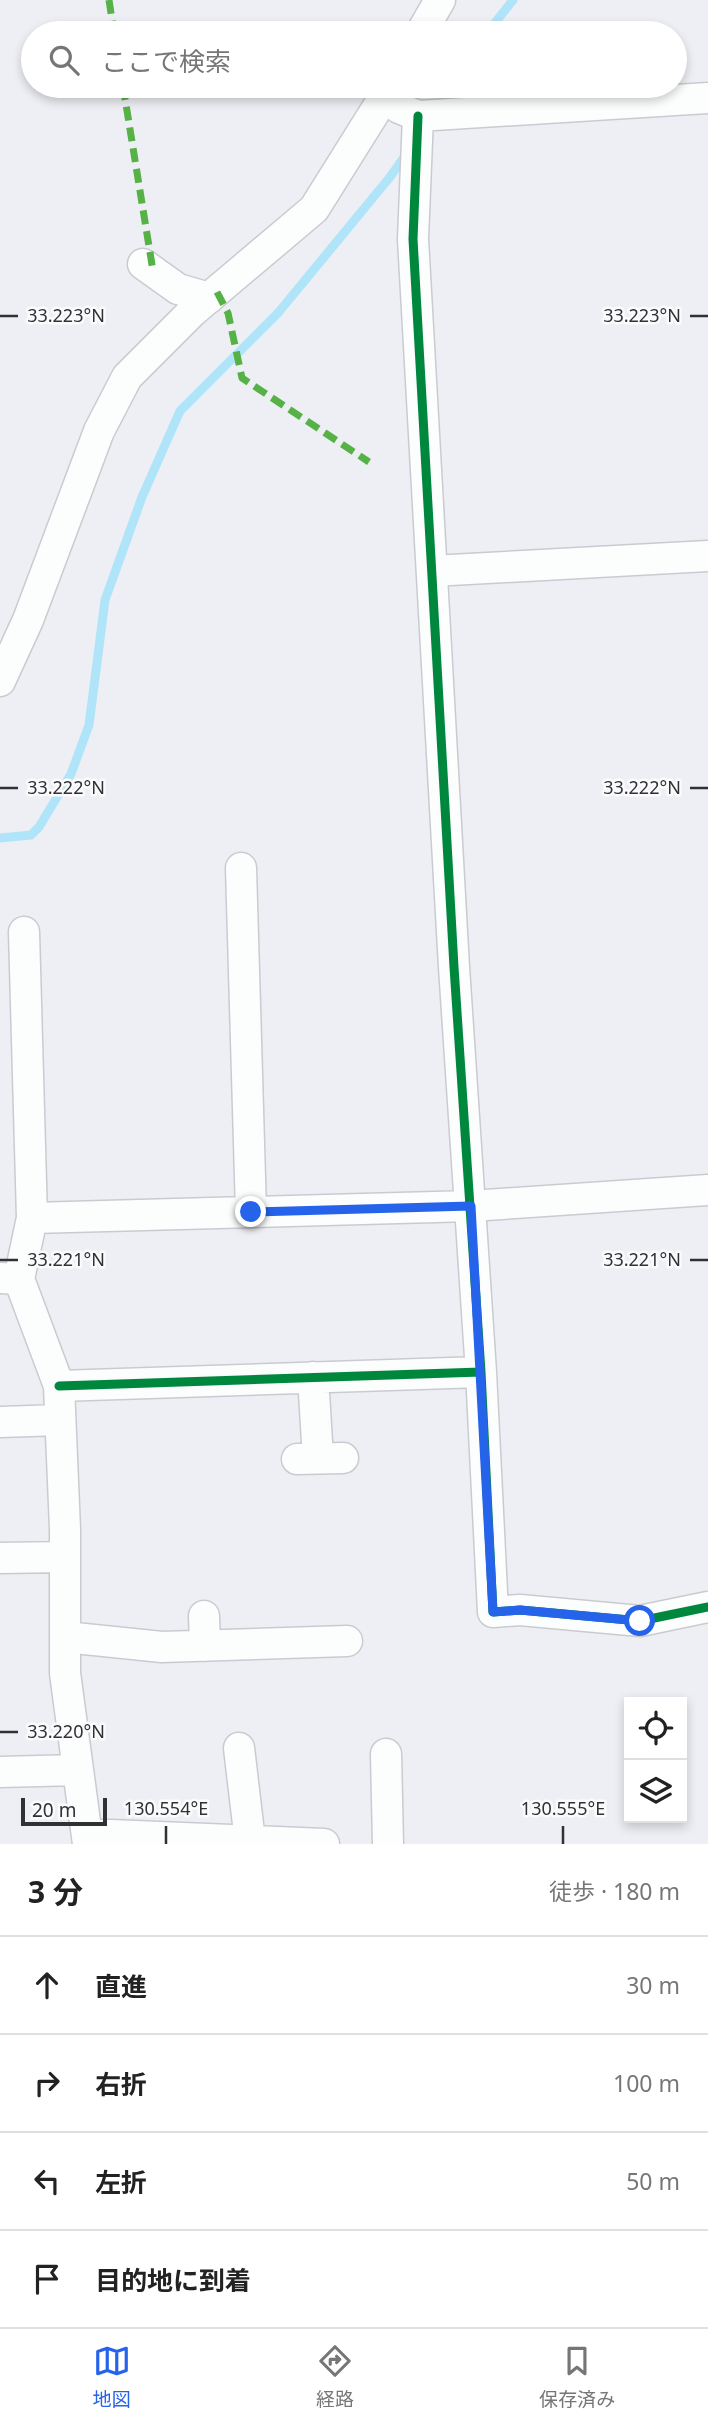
<!DOCTYPE html>
<html lang="ja">
<head>
<meta charset="utf-8">
<style>
	:root { --surface:#fff; --page:#f2f2f2; --text:#222; --muted:#767676; --line:#e0e0e0; --accent:#2563eb }
	body { margin:0; font-family:"Noto Sans","Noto Sans JP",sans-serif; background:var(--page); color:var(--text) }
	.controls { position:absolute; right:21px; bottom:21px; display:grid; overflow:hidden; border-radius:0px; box-shadow:0 4px 10px #0003 }
	.controls button { width:63px; height:63px; display:grid; place-items:center; padding:0; border:0; border-bottom:2px solid var(--line); background:var(--surface); color:var(--text); font:35px sans-serif }
	.scale { position:absolute; left:21px; bottom:18px; width:86px; box-sizing:border-box; padding-left:7px; border:4px solid #2f3134; border-top:0; font-size:19px; line-height:24px; white-space:nowrap; color:#2f3134; -webkit-text-stroke:5px #fbfbfd; paint-order:stroke }
	.stop { position:absolute; width:21px; height:21px; margin:-16px; border:5px solid #2563eb; border-radius:50%; background:#fff }
	.stop.end { background:#2563eb; border-color:#fff; box-shadow:0 2px 7px #0008 }
	.list { margin:0; padding:0; list-style:none }
	h2 { display:flex; justify-content:space-between; align-items:center; height:91px; margin:0; padding:0 28px; font-size:30px }
	h2 small { font-size:23px; font-weight:400; color:var(--muted) }
	.list li { display:grid; grid-template-columns:46px 1fr auto; gap:21px; align-items:center; box-sizing:border-box; height:98px; padding:0 28px; border-top:2px solid var(--line) }
	.list b { display:block; font-size:26px; white-space:nowrap }
	.list em { font-size:23px; font-style:normal; color:var(--muted) }
	.icon { flex:none; width:38px; height:38px; fill:none; stroke:currentColor; stroke-width:2; stroke-linecap:round; stroke-linejoin:round }
	.map { position:relative; flex:none; width:708px; height:1844px; overflow:hidden }
	.search { position:absolute; background:var(--surface); box-shadow:0 4px 10px #0003; left:21px; right:21px; top:21px; height:77px; display:flex; align-items:center; gap:18px; box-sizing:border-box; padding:0 24px; border-radius:38px; color:var(--muted); font-size:26px }
	.sheet { height:483px; background:var(--surface) }
	nav { display:flex; justify-content:space-around; align-items:center; box-sizing:border-box; height:98px; border-top:2px solid var(--line); background:var(--surface); font-size:19px; color:var(--muted) }
	nav a { display:grid; justify-items:center; gap:4px }
	nav .on { color:var(--accent) }
	.map>svg:first-child { display:block }
	.lines { fill:none; stroke-linecap:round; stroke-linejoin:round }
	.stream { stroke:#b0e5f9; stroke-width:9 }
	.minor-casing { stroke:#cacbd0; stroke-width:33 }
	.minor { stroke:#fcfdfd; stroke-width:30 }
	.quiet { stroke:#56b246; stroke-width:7; stroke-dasharray:14 7; stroke-linecap:butt }
	.cycleway-casing { stroke:#fbfbfd; stroke-width:13 }
	.cycleway { stroke:#00873e; stroke-width:9 }
	.route { stroke:#2563eb; stroke-width:9 }
	.ticks { fill:none; stroke:#2f3134; stroke-width:2.5 }
	.ticks-label { font-size:18px; text-anchor:middle; fill:#2f3134; stroke:#fbfbfd; stroke-width:5; stroke-linejoin:round; paint-order:stroke }
</style>
</head>
<body>
<div class="map">
<svg width="708" height="1844" viewBox="0 0 708 1844">
	<rect width="100%" height="100%" fill="#eeeff4"/>
	<g class="lines">
		<path class="stream" d="M487,33L513,0
			M439,107L443,100L440,98L449,86
			M0,838L31,835L39,827L71,774L89,725L105,600L142,497L180,411L278,313L390,177L407,153"/>
		<g class="minor-casing">
			<path id="minor" d="M421,33L440,0
				M399,108L418,116L708,98
				M418,116L413,239L454,967L481,1372
				M143,264L178,289L209,298
				M432,571L708,556
				M0,681L28,620L99,431L127,377L192,312L314,209L391,86
				M241,868L251,1212
				M32,1218L471,1206L708,1190
				M0,1278L19,1279L59,1386L65,1529V1673L88,1844
				M19,1279L32,1218L24,932
				M313,1377L318,1458
				M59,1386L481,1372L493,1612L520,1610L640,1621L708,1607
				M0,1422L60,1420
				M297,1459L343,1458
				M0,1558L65,1557
				M204,1616L205,1646
				M65,1637L162,1647L347,1641
				M239,1748L250,1841
				M386,1754L388,1844
				M0,1772L78,1770
				M87,1834L324,1844"/>
		</g>
		<use href="#minor" class="minor"/>
		<path class="quiet" d="M109,0L114,33
			M123,86L153,271
			M217,292L228,313L242,378L369,462"/>
		<g class="cycleway-casing">
			<path id="cycleway" d="M418,116L413,239L454,967L481,1372
				M59,1386L481,1372L493,1612L520,1610L640,1621L708,1607"/>
		</g>
		<use href="#cycleway" class="cycleway"/>
	</g>
	<g class="lines">
		<path class="route" d="M251,1212L471,1206L493,1612L520,1610L640,1621"/>
	</g>
	<path class="ticks" d="M0,316H18M690,316H708M0,788H18M690,788H708M0,1260H18M690,1260H708M0,1732H18M166,1826V1844M563,1826V1844"/>
	<g class="ticks-label">
		<text x="66" y="322">33.223°N</text>
		<text x="642" y="322">33.223°N</text>
		<text x="66" y="794">33.222°N</text>
		<text x="642" y="794">33.222°N</text>
		<text x="66" y="1266">33.221°N</text>
		<text x="642" y="1266">33.221°N</text>
		<text x="66" y="1738">33.220°N</text>
		<text x="166" y="1815">130.554°E</text>
		<text x="563" y="1815">130.555°E</text>
	</g>
</svg>
<div class="controls">
<button><svg class="icon" aria-label="locate" viewBox="0 0 24 24"><circle cx="12" cy="12" r="6"/><path d="M12 2v4M12 18v4M2 12h4M18 12h4"/></svg></button>
<button><svg class="icon" aria-label="layers" viewBox="0 0 24 24"><path d="M12 4l9 5-9 5-9-5zM3 14l9 5 9-5"/></svg></button>
</div>
<div class="scale">20 m</div>
<div class="stop" style="left:640px;top:1621px"></div>
<div class="stop end" style="left:251px;top:1212px"></div>
<div class="search"><svg class="icon" aria-label="search" viewBox="0 0 24 24"><circle cx="10" cy="10" r="6"/><path d="M15 15l6 6"/></svg>ここで検索</div>
</div>
<section class="sheet">
<h2>3 分<small>徒歩 · 180 m</small></h2>
<ul class="list">
<li><svg class="icon" aria-label="ahead" viewBox="0 0 24 24"><path d="M12 20V5M6 11l6-6 6 6"/></svg><div><b>直進</b></div><em>30 m</em></li>
<li><svg class="icon" aria-label="right" viewBox="0 0 24 24"><path d="M7 20v-9h11M14 6l5 5-5 5"/></svg><div><b>右折</b></div><em>100 m</em></li>
<li><svg class="icon" aria-label="left" viewBox="0 0 24 24"><path d="M17 20v-9H6M10 6l-5 5 5 5"/></svg><div><b>左折</b></div><em>50 m</em></li>
<li><svg class="icon" aria-label="arrive" viewBox="0 0 24 24"><path d="M6 21V4h12l-3 4 3 4H6"/></svg><div><b>目的地に到着</b></div></li>
</ul>
</section>
<nav>
<a class="on"><svg class="icon" aria-label="map" viewBox="0 0 24 24"><path d="M3 6l6-2 6 2 6-2v14l-6 2-6-2-6 2zM9 4v14M15 6v14"/></svg>地図</a>
<a><svg class="icon" aria-label="directions" viewBox="0 0 24 24"><path d="M12 3l9 9-9 9-9-9zM9 14v-3h6M13 9l2 2-2 2"/></svg>経路</a>
<a><svg class="icon" aria-label="saved" viewBox="0 0 24 24"><path d="M7 4h10v16l-5-4-5 4z"/></svg>保存済み</a>
</nav>
</body>
</html>
